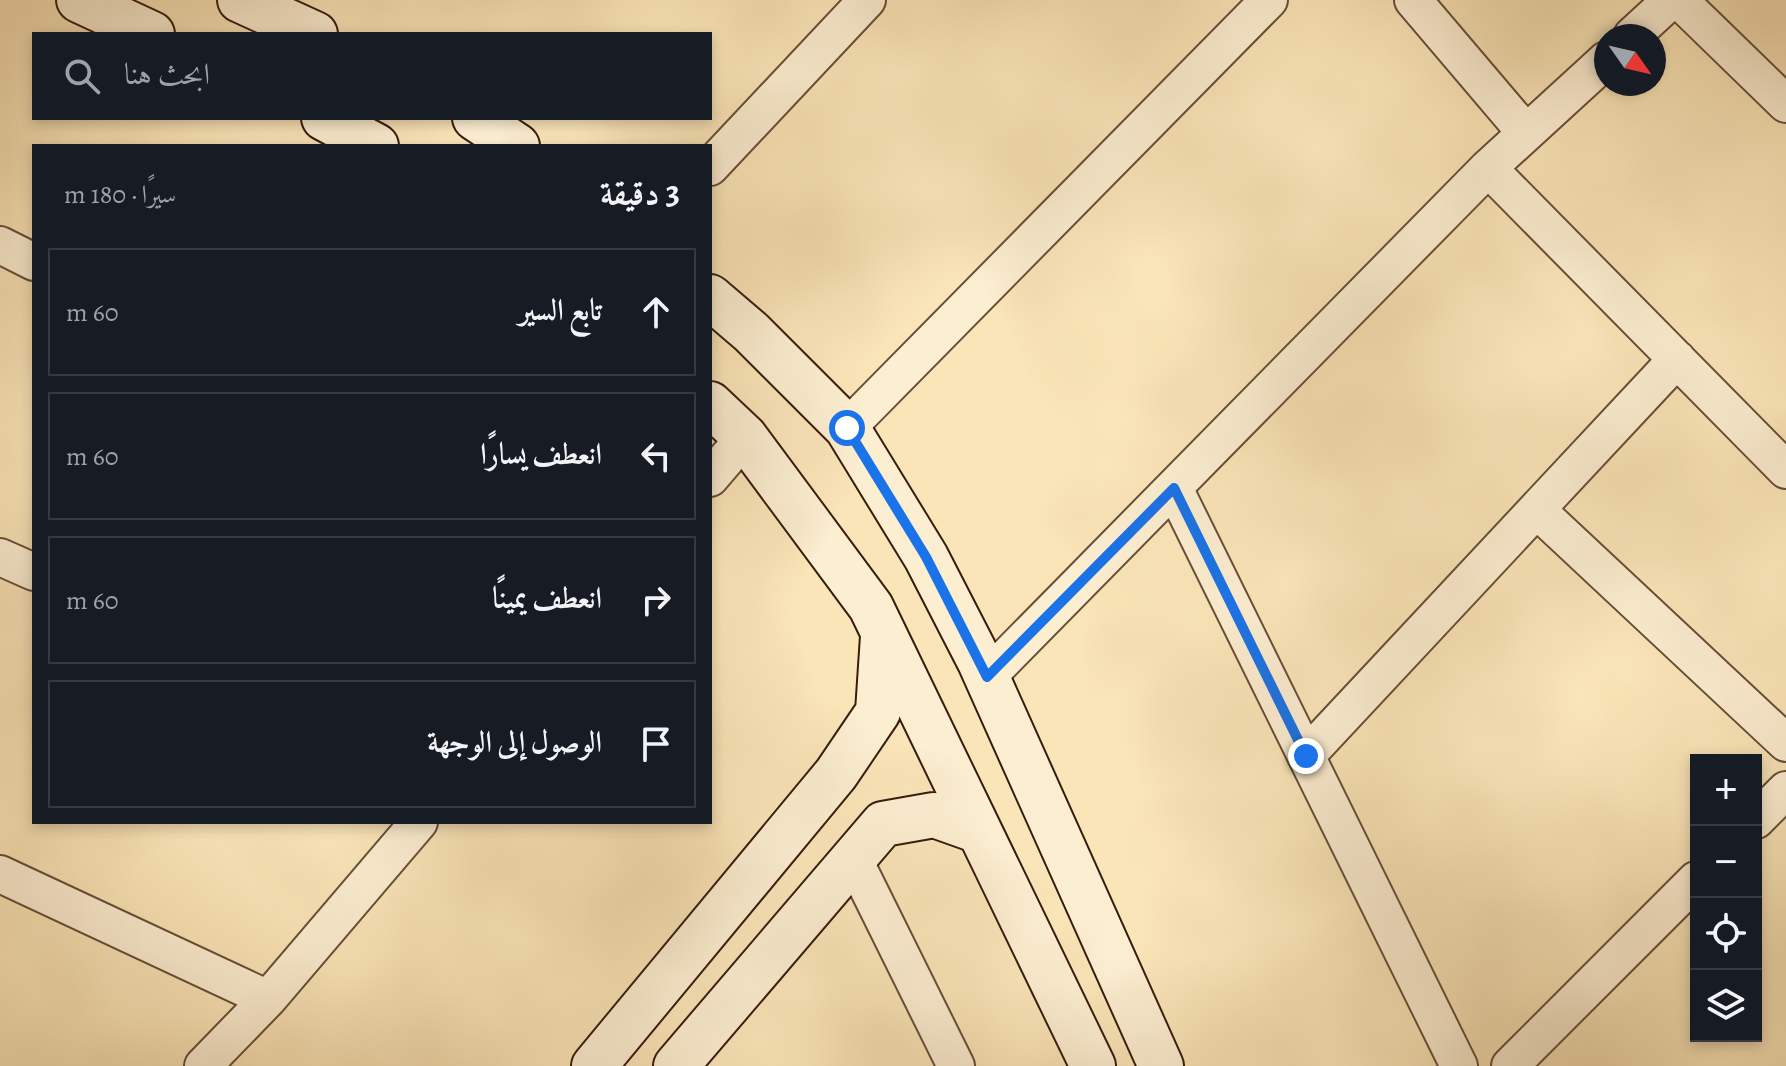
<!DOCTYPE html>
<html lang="ar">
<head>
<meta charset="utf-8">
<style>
	:root { --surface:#171b24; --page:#242831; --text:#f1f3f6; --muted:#9ea1a6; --line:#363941 }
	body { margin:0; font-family:Alegreya,Amiri,serif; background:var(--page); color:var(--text); direction:rtl }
	.controls { position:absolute; right:24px; bottom:24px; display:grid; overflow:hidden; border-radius:0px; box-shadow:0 4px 12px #0003 }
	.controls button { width:72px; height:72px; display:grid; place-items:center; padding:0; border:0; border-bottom:2px solid var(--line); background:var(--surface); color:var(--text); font:40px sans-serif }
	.compass { position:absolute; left:1594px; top:24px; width:72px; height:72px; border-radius:50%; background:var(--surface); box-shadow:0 4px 12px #0003; rotate:124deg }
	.stop { position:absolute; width:24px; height:24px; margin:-18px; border:6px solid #1a73e8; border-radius:50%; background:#fff }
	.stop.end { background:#1a73e8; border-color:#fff; box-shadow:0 2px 8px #0008 }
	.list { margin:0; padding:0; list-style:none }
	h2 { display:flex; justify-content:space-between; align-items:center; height:104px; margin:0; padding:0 32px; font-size:34px }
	h2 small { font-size:26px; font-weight:400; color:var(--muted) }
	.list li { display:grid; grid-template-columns:52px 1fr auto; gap:24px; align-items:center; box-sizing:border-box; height:128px; margin:0 16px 16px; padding:0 16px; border:2px solid var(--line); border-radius:0px }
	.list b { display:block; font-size:30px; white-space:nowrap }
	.list em { font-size:26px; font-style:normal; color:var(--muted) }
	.icon { flex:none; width:44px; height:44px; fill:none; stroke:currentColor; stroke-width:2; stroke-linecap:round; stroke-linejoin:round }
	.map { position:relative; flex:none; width:1786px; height:1066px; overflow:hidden; direction:ltr }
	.search { position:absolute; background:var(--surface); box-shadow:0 4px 12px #0003; left:32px; top:32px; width:680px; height:88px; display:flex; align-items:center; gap:20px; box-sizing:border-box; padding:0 28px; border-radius:0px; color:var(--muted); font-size:30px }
	.panel { position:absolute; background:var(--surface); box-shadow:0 4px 12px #0003; left:32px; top:144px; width:680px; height:680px; border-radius:0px; direction:rtl }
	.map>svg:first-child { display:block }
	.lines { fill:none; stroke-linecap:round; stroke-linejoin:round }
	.street-casing { stroke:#684e37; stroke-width:40 }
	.secondary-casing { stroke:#381b0c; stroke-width:48 }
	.street { stroke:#fceed1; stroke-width:36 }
	.secondary { stroke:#fceed1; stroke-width:44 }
	.route { stroke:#1a73e8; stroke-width:10 }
</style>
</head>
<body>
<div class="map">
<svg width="1786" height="1066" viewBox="0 0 1786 1066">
	<rect width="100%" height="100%" fill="#fae5b8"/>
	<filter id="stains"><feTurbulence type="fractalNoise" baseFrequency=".0025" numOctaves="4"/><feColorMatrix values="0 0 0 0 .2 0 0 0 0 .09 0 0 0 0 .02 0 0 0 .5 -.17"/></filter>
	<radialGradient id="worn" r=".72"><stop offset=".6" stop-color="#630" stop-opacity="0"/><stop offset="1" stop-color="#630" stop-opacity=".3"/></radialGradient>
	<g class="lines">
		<g class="street-casing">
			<path id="street" d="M1413,0L1526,133
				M1679,0L1786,104
				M1632,36L1671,0
				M710,167L867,0
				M1488,168L1786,470
				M0,245L34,262
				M847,428L1269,0
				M710,478L745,437
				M1174,488L1459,1066
				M1537,510L1786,743
				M0,557L34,572
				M987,677L1488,168L1606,60
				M1306,756L1677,359
				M1756,820L1786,790
				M853,858L956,1066
				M0,874L268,999
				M203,1066L268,999L419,822
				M1510,1066L1696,880"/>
		</g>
		<g class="secondary-casing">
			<path id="secondary" d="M79,0L152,34
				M240,0L315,34
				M324,118L376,146
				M475,118L517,146
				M710,297L751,332L847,428L926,557L980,662L1161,1066
				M710,404L745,437L871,607L1093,1066
				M594,1066L836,774L878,712L883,636
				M676,1066L883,824L934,815L979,831"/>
		</g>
		<use href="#street" class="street"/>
		<use href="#secondary" class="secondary"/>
	</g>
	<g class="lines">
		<path class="route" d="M847,428L926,557L987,677L1174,488L1306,756"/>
	</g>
	<rect width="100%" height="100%" filter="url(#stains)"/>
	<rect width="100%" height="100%" fill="url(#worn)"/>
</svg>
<div class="controls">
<button>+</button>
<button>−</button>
<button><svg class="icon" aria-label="locate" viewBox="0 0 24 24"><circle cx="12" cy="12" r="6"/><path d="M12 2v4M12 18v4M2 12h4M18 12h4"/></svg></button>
<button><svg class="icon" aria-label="layers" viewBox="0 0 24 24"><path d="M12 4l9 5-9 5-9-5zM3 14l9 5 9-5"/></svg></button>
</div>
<svg class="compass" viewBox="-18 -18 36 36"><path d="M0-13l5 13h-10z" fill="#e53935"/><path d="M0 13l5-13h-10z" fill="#9ea1a6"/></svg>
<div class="stop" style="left:847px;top:428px"></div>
<div class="stop end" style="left:1306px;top:756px"></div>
<div class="search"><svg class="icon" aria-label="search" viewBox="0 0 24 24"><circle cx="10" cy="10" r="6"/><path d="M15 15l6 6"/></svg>ابحث هنا</div>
<section class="panel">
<h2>3 دقيقة<small>سيرًا · 180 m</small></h2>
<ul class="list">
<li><svg class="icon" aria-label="ahead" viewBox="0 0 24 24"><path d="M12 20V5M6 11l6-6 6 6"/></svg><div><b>تابع السير</b></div><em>60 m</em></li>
<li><svg class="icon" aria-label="left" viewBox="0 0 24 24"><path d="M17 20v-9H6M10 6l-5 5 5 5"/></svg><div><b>انعطف يسارًا</b></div><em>60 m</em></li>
<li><svg class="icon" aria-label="right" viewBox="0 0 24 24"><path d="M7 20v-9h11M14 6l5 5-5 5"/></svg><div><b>انعطف يمينًا</b></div><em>60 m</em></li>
<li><svg class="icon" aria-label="arrive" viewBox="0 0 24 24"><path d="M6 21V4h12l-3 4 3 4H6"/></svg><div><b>الوصول إلى الوجهة</b></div></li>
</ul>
</section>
</div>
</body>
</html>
